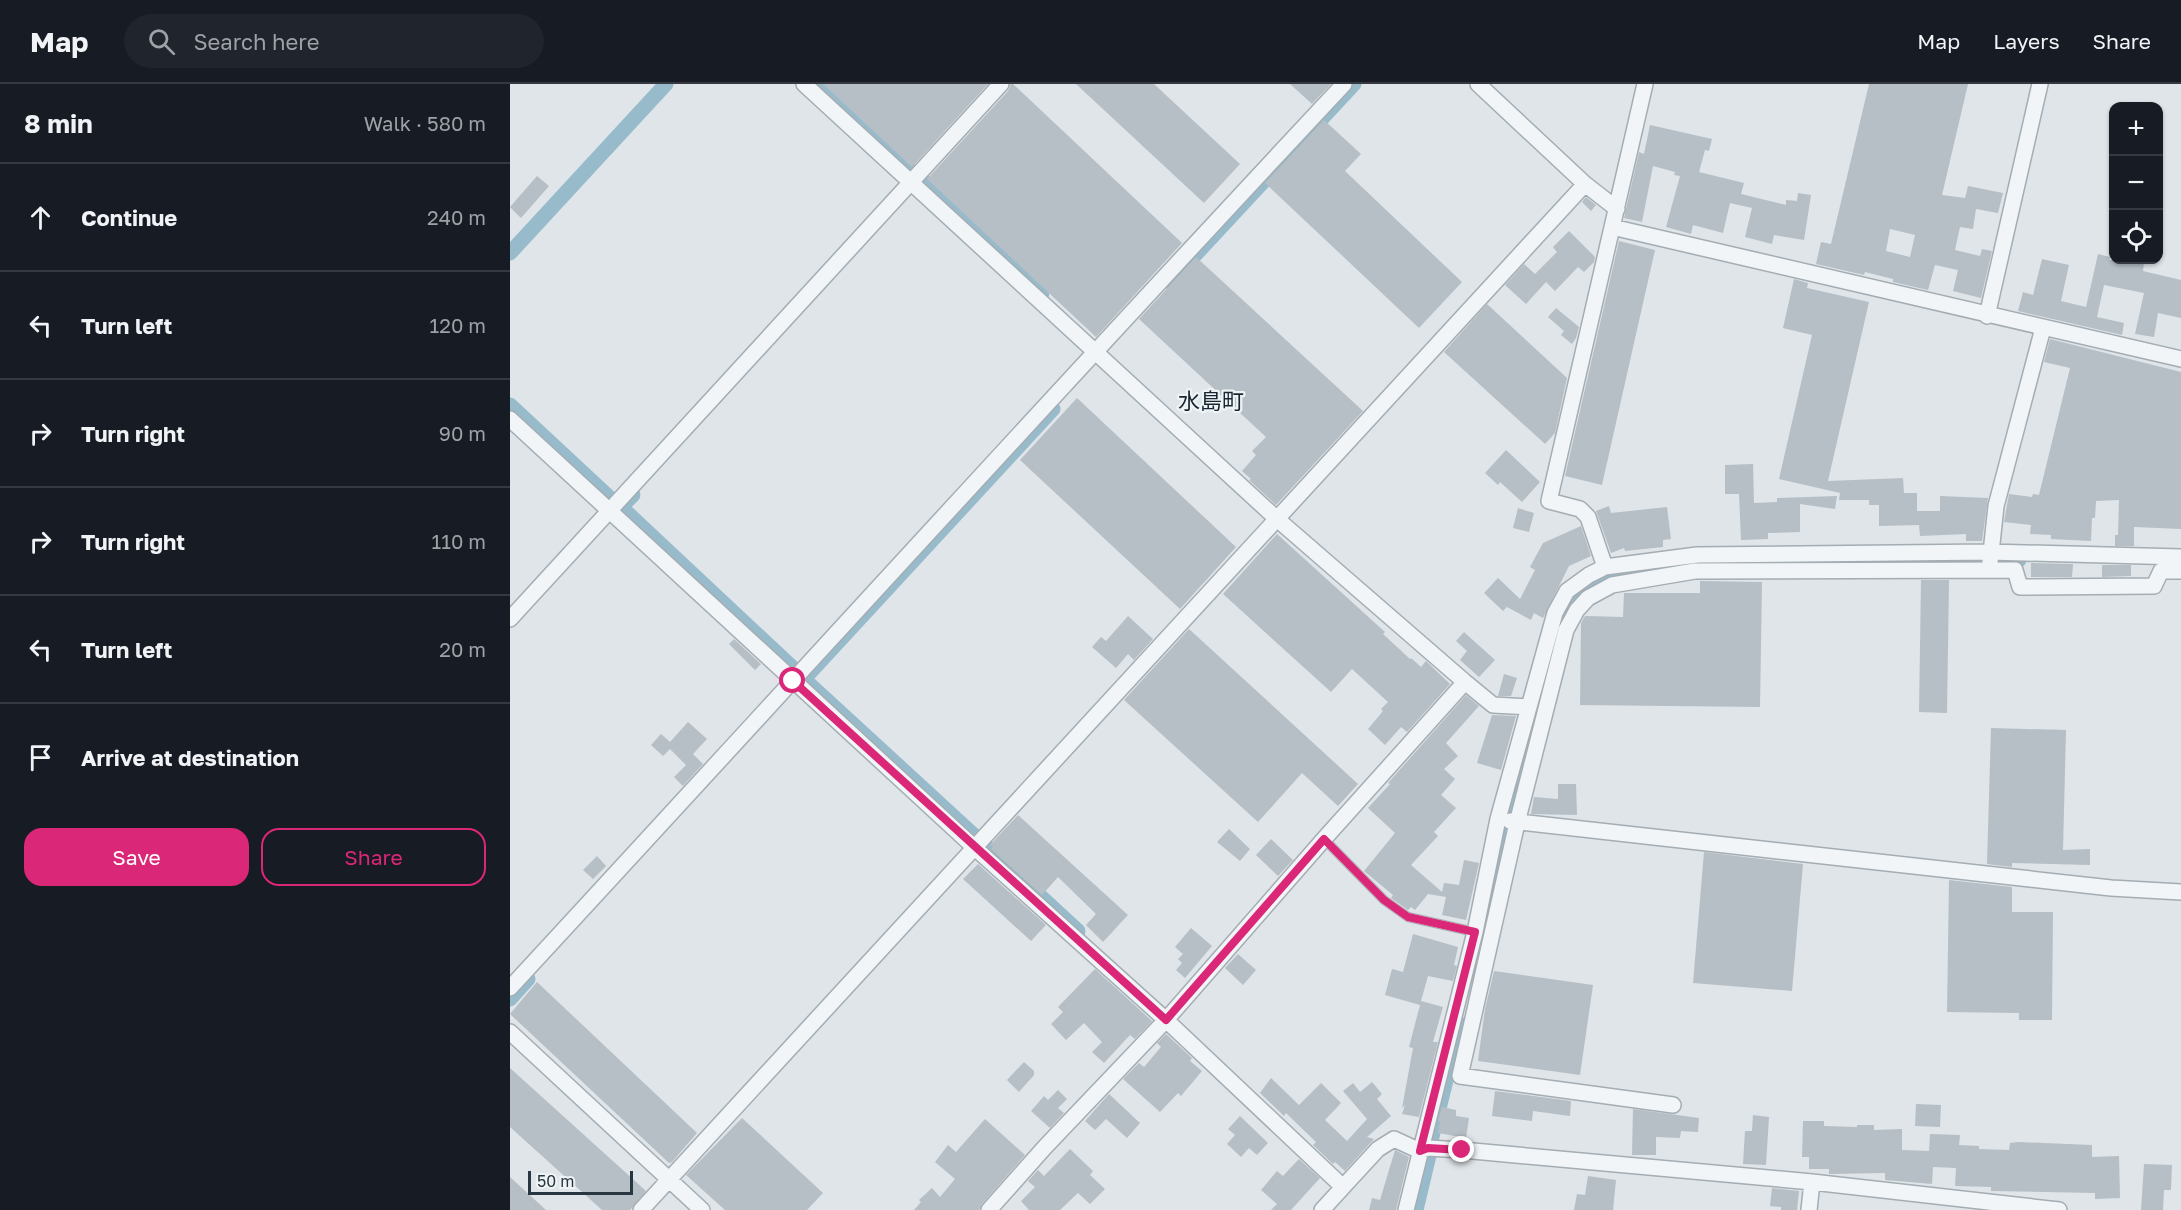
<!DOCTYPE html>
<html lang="en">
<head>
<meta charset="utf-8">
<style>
	:root { --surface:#171b24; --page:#20242c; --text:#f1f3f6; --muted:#9ea1a6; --line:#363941; --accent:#db2777 }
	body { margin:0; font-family:"Golos Text","Noto Sans JP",sans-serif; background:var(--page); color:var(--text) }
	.controls { position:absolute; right:18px; top:18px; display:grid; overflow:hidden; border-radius:12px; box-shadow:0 2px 4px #0004 }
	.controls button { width:54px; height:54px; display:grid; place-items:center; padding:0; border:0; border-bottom:2px solid var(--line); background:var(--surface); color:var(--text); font:30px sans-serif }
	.scale { position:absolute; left:18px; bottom:15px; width:105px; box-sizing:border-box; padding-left:6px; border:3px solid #273641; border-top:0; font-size:16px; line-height:21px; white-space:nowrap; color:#273641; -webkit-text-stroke:4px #eef3f6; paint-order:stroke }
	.stop { position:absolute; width:18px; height:18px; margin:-14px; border:4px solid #db2777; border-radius:50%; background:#fff }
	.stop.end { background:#db2777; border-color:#fff; box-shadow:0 2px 6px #0008 }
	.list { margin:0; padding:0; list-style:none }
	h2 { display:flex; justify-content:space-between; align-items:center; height:78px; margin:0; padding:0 24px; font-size:26px }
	h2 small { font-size:20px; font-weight:400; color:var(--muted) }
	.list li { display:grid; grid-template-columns:39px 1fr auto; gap:18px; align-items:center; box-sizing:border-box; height:108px; padding:0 24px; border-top:2px solid var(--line) }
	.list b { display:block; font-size:22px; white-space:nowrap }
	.list em { font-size:20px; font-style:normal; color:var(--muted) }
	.actions { display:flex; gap:12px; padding:18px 24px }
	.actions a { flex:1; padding:14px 0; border:2px solid var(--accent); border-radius:18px; text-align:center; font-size:21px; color:var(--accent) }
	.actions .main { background:var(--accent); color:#fff }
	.icon { flex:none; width:33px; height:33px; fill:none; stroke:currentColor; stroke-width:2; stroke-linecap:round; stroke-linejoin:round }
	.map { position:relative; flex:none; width:1671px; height:1126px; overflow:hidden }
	header { display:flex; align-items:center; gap:36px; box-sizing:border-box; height:84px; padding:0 30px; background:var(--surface); border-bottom:2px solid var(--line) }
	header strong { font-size:28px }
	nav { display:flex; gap:33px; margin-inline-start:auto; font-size:21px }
	.search { width:420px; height:54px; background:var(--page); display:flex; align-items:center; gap:15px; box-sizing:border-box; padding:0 21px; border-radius:33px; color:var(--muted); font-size:22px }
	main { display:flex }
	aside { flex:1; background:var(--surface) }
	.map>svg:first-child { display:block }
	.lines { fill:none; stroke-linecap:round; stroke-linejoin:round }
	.canal { stroke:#98bbcb; stroke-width:15 }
	.building { fill:#b6bfc6; fill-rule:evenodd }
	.lane-casing { stroke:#a4adb3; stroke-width:10 }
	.street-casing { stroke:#a4adb3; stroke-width:18 }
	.lane { stroke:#f1f5f7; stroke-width:8 }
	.street { stroke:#f1f5f7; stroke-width:15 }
	.route { stroke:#db2777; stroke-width:8 }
	.labels { text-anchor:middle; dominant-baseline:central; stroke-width:4.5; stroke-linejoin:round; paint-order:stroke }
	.quarter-label { font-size:22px; fill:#192631; stroke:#eef3f6 }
</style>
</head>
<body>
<header>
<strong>Map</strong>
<div class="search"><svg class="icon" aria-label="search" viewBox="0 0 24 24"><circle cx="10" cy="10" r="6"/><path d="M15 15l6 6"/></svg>Search here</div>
<nav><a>Map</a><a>Layers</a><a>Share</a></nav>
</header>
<main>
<aside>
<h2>8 min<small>Walk · 580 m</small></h2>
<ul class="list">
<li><svg class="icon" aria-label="ahead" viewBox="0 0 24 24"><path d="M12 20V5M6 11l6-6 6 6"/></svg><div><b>Continue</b></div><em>240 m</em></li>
<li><svg class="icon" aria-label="left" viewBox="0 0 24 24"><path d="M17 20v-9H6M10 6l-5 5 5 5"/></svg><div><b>Turn left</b></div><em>120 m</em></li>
<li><svg class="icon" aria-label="right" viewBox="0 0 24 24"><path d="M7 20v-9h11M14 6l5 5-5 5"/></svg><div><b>Turn right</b></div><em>90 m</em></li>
<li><svg class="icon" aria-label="right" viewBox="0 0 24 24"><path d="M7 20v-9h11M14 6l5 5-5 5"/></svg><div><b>Turn right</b></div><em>110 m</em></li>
<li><svg class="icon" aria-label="left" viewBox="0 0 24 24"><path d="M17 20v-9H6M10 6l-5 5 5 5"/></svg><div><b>Turn left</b></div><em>20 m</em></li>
<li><svg class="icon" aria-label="arrive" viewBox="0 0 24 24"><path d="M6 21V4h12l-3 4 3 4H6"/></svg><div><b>Arrive at destination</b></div></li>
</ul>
<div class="actions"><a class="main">Save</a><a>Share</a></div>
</aside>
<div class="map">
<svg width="1671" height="1126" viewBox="0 0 1671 1126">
	<rect width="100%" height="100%" fill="#dfe5e9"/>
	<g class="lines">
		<path class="canal" d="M307,0L403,89
			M413,97L532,209
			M0,169L156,0
			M660,198L844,0
			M0,321L101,415
			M123,411L111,423L285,586
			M1446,476H1509
			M1049,536C1071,490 1111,490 1156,482
			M294,595L543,325
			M296,597L468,755
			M478,764L568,847
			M971,853L1030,608
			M0,915L18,895
			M922,1053L950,940
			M906,1126L920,1067"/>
	</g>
	<path class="building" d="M313,0H478L402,83Z
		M501,0H503L672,159L586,253L417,95L498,7Z
		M566,0H644L730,80L694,119Z
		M780,0H821L802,20Z
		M1359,0H1458L1432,111L1455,114L1458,102L1493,109L1488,129L1466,125L1463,145L1450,143L1445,166L1470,172L1472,165L1482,167L1471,214L1443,207L1448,186L1425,181L1418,206L1383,198V195L1355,188L1354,191L1306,180L1311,158L1321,160ZM1380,145L1405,151L1400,173L1376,167Z
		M814,36L851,70L835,87L952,198L909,244L755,99Z
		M1140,41L1202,55L1199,67L1195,66L1189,88L1234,99L1231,110L1276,121V116L1287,117L1288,109L1301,111L1294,156L1264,151L1262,160L1235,153L1242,124L1220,119L1213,149L1183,141L1181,150L1156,143L1170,92L1164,91L1165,88L1143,82L1132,138L1114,134L1129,68L1134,70Z
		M27,92L39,102L11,134L0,123Z
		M1076,113L1086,121L1081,127L1072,118Z
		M1059,147L1085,173L1084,178L1074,188L1068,183L1045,207L1036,198L1016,220L995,201L1014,180L1025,190L1047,168L1043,163Z
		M1109,157L1145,166L1092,401L1055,392Z
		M1588,170L1600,173L1599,176H1619L1634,179L1633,187L1671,196V234L1648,229L1644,253L1625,250L1634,209L1594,201L1587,233L1614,239L1612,251L1508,227L1513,208L1523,211L1532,175L1559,181L1551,217L1576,223Z
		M686,173L853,327L766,421L739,396L741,395L732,387L746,371L742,367L756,353L629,235Z
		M1284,195L1298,199L1297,204L1359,218L1318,397L1393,394L1394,409H1407V427H1430V412L1478,414L1472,457H1456V450L1410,452L1409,441L1369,442V421H1359V416H1329L1330,409L1269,395L1302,251L1273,244Z
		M977,220L1057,294L1045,349L1035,360L934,268Z
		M1046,224L1069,243L1066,254L1062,260L1051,251L1054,247L1038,233Z
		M1540,255L1671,288V445L1624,443V462H1605V451H1608L1609,416L1586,417L1585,434H1582L1581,457L1541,455V451L1520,450L1521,441L1494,438L1499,410L1522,413L1523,410L1529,411L1560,284L1534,278Z
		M567,314L726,463L670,525L510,376Z
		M996,366L1030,398L1012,418L990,398L988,401L975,389Z
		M1243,380L1244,419L1267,418V414L1327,412L1325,425L1290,420V448L1258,449V455L1231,456L1229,410H1215V381Z
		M1099,422L1101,429L1157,423L1161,455L1153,456V463L1115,467L1114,464L1101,469L1086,427Z
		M1008,424L1024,429L1019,448L1003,444Z
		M1071,442L1081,472L1059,482L1033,534L1024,529L1021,536L997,523L993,527L974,509L988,494L1010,515L1025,486L1020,483L1033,459Z
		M767,450L875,548L873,550L900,575L901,574L911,583L916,577L940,600L897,648L891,643L875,661L858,645L873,627L871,625L878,618L842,585L821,608L713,510Z
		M1521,479L1563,480L1562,493H1521Z
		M1592,481H1621V492L1592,493Z
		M1411,496H1439L1437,629L1409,628Z
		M1190,497L1252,498L1250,623L1070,621L1071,539L1075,532L1113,533L1114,509H1190Z
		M618,532L643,555L624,576L618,570L606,584L582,563L591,553L596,557Z
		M679,545L848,700L828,722L792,689L748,738L614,616Z
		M954,548L985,576L969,593L950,576L957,567L946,557Z
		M224,555L251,580L245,586L219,560Z
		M994,590L1007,594L1001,612H988Z
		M956,611L969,622L936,659L948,672L934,685L945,695L931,711L946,724L924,748L928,752L901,781L932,808L934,799L949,801L954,776L969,779L956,836L932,831L936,813L918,810L905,826L901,823L898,826L881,814L883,811L854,787L885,749L858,724L880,700L878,699Z
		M982,631L1006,632L991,686L967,679Z
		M178,638L197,655L183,670L193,680L173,702L164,693L176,681L160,665L153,672L141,661L151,650L160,658Z
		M1481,644L1556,646L1553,766L1580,765V781L1502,779V783L1477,780Z
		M1048,700H1066L1067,731L1021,730L1024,713L1048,715Z
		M508,731L618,831L593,858L576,841L586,830L548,793L532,811L481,765L483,763L480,761Z
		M719,745L740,765L730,777L707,758Z
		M761,755L783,776L768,792L746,771Z
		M1194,768L1293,780L1282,907L1183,899Z
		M87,772L96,782L83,795L73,786Z
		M468,780L536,841L521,857L453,795Z
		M1439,796L1502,803V828H1543L1542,936H1509V929L1437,928Z
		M681,844L702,862L675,894L666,886L672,879L668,875L673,870L665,863Z
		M903,850L948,863L944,881L947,882L943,897L918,892L911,917L933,923L923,958H928L909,1033L892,1030L895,1021L892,1024L903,964L899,963L910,921L875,911L882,885L893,888Z
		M728,870L746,886L733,901L715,884Z
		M585,885L642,937L625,955L620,951L594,979L582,968L592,958L574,939L556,956L541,940L553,928L548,923Z
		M984,887L1083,901L1070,991L968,977L975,925Z
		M27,898L187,1049L162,1078L159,1079L0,930Z
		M656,950L682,974L680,977L692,987L671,1012L668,1009L650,1028L613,995L629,979L634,983L651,963L647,959Z
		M514,978L524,987V991L509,1008L497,996Z
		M0,984L136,1107L120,1126H92L0,1043Z
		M761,994L789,1021L811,999L831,1019L815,1036L837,1057L857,1035L833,1007L843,999L850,1008L862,998L872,1010L867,1015L881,1032L857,1053L864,1055L835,1087L825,1078L823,1080L803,1061L806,1058L776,1029L774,1032L750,1009Z
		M548,1006L557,1015L548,1024L554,1029L540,1044L521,1027L534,1012L538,1016Z
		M985,1007L1061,1017L1060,1032L1023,1027L1022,1037L982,1032Z
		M599,1010L630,1039L617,1054L596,1035L585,1046L575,1037Z
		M1406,1020L1431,1021L1430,1043L1405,1042Z
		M932,1023L946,1026V1032L959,1034L956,1054L928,1049L930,1037H928Z
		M1123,1025L1189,1034L1188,1048L1171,1047L1170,1054L1146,1053V1071H1122Z
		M1243,1031L1259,1033L1256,1081L1233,1080L1235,1047H1242Z
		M730,1032L758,1059L747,1071L739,1064L731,1073L717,1060L725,1051L718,1045Z
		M232,1034L313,1109L297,1126H215L176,1091Z
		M475,1035L515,1071L472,1120L469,1126H404L411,1118L409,1116L422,1104L430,1113L445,1095L425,1078L438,1061L446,1068Z
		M1293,1037H1314V1042L1347,1043V1041H1364V1046L1392,1045V1066L1419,1067L1420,1050L1450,1051L1449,1061L1469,1062V1065L1499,1066L1500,1059L1508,1058L1582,1061V1073L1609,1072L1610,1114L1585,1115V1109L1481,1107V1103L1445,1102L1446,1084L1423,1083L1422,1100L1375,1096V1089L1319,1090V1085H1299V1073H1292Z
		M560,1065L583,1087L580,1091L595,1105L580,1120L568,1109L550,1126H519L511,1117L525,1103L518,1097L528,1086L534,1092Z
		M885,1066L899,1073L886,1126H859L862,1114L870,1116Z
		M789,1075L810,1094L781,1126H761L767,1120L751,1106L767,1087L773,1092Z
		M1634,1080L1662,1081L1661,1106H1654L1653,1126H1631Z
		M1078,1092L1106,1096L1103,1126H1064L1067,1110L1075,1111Z
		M0,1093L36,1126H0Z
		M1262,1104L1289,1107L1287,1126H1271V1123L1260,1122Z"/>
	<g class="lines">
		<g class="lane-casing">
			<path id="lane" d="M814,755L874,816L898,833L965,848"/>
		</g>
		<g class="street-casing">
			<path id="street" d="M294,0L767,435L955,598L983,621L1019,623
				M968,0L1075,100L1107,125
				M1102,143L1671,275
				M1477,232L1530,0
				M0,335L465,764L656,936L833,1103L868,1065L884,1055L910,1067L918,1064L952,1066L1302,1098L1549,1126
				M1480,478L1486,422L1533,244
				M1095,483L1078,433L1070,425L1039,417L1135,0
				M0,535L491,0
				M1000,737L1601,804L1671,808
				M0,904C278,603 554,299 834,0
				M0,948L192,1126
				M1163,1021L950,992L1007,739L1056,546L1067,526L1078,514L1102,501L1185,487L1505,486L1510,503L1644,502L1651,487H1671
				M131,1126L1075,100
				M479,1126L535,1063L656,936L814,755L955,598
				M812,1126L833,1103
				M896,1126L965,848L988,735L1045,529L1057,507L1079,491L1095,483L1187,471L1480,468L1671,473
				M1299,1126L1302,1098"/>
		</g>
		<use href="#lane" class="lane"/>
		<use href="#street" class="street"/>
	</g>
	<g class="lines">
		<path class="route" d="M283,597L656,936L814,755L874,816L898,833L965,848L910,1067L918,1064L952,1066"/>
	</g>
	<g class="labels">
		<g class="quarter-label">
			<text x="701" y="316">水島町</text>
		</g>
	</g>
</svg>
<div class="controls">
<button>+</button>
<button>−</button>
<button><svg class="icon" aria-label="locate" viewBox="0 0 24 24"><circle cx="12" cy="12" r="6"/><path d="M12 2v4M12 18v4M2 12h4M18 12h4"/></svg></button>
</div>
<div class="scale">50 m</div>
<div class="stop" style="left:283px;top:597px"></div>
<div class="stop end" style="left:952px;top:1066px"></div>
</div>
</main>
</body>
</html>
